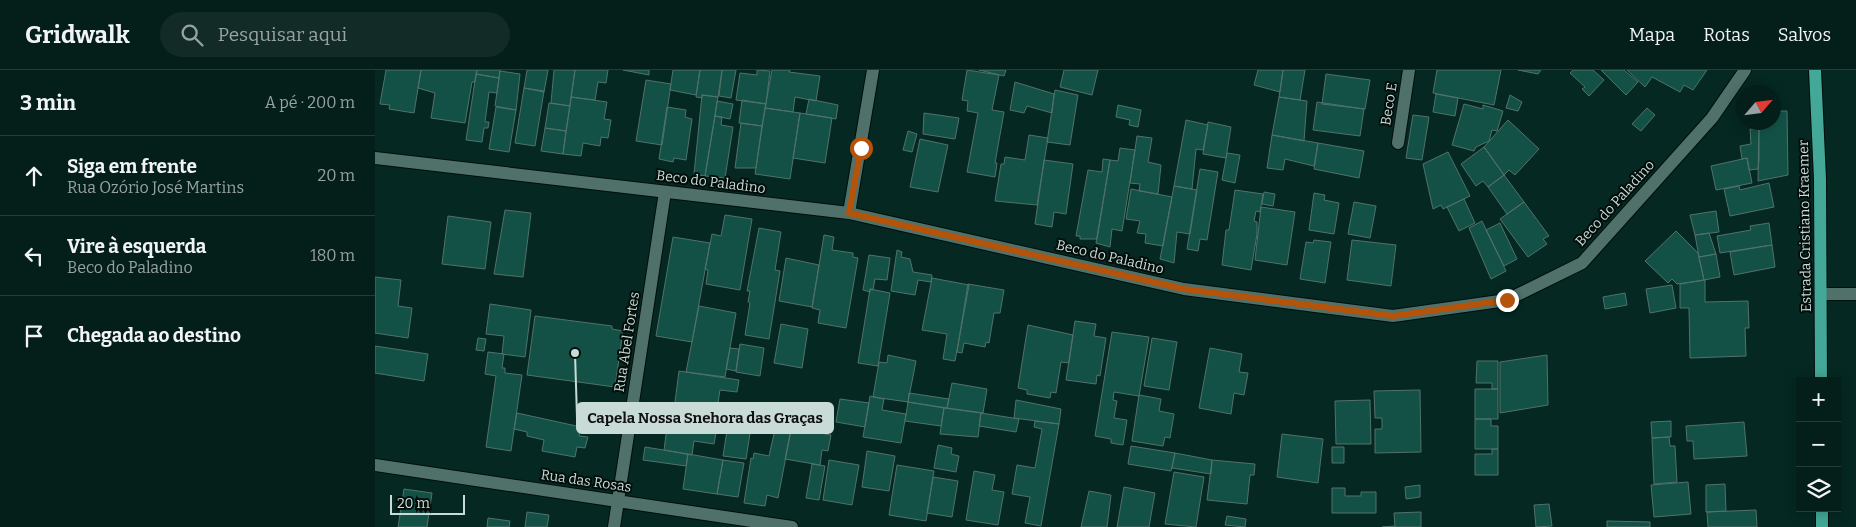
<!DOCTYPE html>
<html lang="pt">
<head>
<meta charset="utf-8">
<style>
	:root { --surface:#041e1a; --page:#122b27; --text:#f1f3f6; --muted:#97a2a2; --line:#253c39 }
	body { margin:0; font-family:Bitter,serif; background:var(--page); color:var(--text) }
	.controls { position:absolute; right:15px; bottom:15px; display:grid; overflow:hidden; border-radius:0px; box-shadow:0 2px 12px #0003 }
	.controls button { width:45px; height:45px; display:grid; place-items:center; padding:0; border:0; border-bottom:1px solid var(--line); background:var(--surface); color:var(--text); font:25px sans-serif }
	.compass { position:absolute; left:1361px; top:15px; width:45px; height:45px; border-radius:50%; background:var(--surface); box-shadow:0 2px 12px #0003; rotate:62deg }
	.scale { position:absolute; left:15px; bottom:12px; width:75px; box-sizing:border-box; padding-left:5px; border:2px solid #c9dbd6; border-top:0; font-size:14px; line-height:18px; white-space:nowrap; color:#c9dbd6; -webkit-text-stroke:4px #030e0b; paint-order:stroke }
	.stop { position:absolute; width:15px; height:15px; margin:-11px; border:4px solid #b45309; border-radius:50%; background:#fff }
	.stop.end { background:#b45309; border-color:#fff; box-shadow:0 1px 5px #0008 }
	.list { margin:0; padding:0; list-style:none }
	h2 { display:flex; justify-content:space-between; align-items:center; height:65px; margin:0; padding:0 20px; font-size:21px }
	h2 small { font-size:16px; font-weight:400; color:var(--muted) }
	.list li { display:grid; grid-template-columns:32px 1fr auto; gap:15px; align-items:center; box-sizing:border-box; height:80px; padding:0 20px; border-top:1px solid var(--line) }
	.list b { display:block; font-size:19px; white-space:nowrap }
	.list p { margin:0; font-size:16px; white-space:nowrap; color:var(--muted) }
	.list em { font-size:16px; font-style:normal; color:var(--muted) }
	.icon { flex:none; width:28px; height:28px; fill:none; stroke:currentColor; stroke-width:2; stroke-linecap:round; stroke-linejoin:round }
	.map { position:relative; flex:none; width:1481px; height:457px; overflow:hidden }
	header { display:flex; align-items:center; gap:30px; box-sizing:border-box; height:70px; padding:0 25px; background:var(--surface); border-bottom:1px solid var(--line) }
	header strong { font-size:24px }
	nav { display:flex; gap:28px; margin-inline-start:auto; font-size:18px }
	.search { width:350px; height:45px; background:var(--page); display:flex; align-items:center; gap:12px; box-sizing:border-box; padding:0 18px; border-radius:28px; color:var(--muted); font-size:19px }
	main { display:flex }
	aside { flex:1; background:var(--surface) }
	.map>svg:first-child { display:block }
	.building { fill:#135147; stroke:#50726a }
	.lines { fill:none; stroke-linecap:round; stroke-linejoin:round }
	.minor-casing { stroke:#000f0b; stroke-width:14 }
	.major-casing { stroke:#000f0b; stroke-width:14 }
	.minor { stroke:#4f7169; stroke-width:12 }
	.major { stroke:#43a897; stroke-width:12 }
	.route { stroke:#b45309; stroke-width:6 }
	.labels { text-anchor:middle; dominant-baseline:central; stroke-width:4; stroke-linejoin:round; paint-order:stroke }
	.street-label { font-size:14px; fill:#c9dbd6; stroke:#030e0b }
	.leader { fill:none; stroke:#c9dbd6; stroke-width:2 }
	.callout-dot { fill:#c9dbd6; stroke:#030e0b; stroke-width:2 }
	.callout { fill:#c9dbd6; stroke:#c9dbd6; stroke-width:2 }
	.callout-label { font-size:15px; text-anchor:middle; font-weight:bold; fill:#111 }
</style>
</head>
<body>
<header>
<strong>Gridwalk</strong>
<div class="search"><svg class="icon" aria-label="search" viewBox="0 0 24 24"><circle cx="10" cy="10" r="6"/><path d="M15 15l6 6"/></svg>Pesquisar aqui</div>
<nav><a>Mapa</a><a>Rotas</a><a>Salvos</a></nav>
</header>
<main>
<aside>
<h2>3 min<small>A pé · 200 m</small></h2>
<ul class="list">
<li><svg class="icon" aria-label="ahead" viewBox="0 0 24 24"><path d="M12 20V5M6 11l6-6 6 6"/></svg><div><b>Siga em frente</b><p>Rua Ozório José Martins</p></div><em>20 m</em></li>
<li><svg class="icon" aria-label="left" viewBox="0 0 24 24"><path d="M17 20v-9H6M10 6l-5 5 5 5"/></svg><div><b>Vire à esquerda</b><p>Beco do Paladino</p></div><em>180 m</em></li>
<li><svg class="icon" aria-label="arrive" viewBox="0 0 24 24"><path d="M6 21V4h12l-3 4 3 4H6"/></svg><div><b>Chegada ao destino</b></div></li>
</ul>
</aside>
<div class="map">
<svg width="1481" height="457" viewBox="0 0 1481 457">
	<rect width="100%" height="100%" fill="#052822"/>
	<path class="building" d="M11,0H46L39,43L14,39L15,35L5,34Z
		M46,0H102L100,12H97L90,53L56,48L60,23L43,18Z
		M102,0H125L124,8L101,4Z
		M152,0H173L169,22L149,18Z
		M179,0H200L195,36L176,33Z
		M200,0H233L231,13L223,12L220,30L196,27Z
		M248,0H274V5Z
		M298,0H325L321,25L295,20Z
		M325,0H347L343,27L327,25V28L321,27Z
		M347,0H361L356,28L344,26Z
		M382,0L395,1L391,34L361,30L365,3L382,5Z
		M397,0H415L414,2L445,6L441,31L420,27L418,42L390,38Z
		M592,0L624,5L617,40L629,42L620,93H622L620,107L592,102L603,43L592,41L593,31L587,30Z
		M604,0H631L629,6Z
		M689,0H723L717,25L685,17Z
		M883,0H908L905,22L879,15Z
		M908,0H930L925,30L904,27Z
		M1062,0H1126L1119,35L1058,23Z
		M1143,0H1166L1163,4Z
		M1198,0H1218L1229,10L1214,26L1207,19L1210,17L1195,3Z
		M1226,0H1249L1263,12L1251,25Z
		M1252,0H1332L1318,20L1309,15L1305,22L1277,7L1270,17Z
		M125,1L145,4L141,40L120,36Z
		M101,4L124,8L122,23L114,22L110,52H114L113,58H109L107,72L91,70Z
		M951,4L995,10L990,39L947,34Z
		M271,10L296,14L287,75L261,71Z
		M640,12L679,24L677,43L652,36L649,43L635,40Z
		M149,18L169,21L160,76L140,73Z
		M680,20L703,25L695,75L672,72Z
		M1061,24L1083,28L1080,46L1058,42Z
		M327,25L343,27L330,106L319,104Z
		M1135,25L1147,32L1143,41L1131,38Z
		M196,27L232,32L229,49L236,50L233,68L226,67L225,76L208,73L206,86L188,84Z
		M904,27L932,31L929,71L897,65Z
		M434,29L463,35L461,49L431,44Z
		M367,30L391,34L387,56L364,53Z
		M342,31L358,34L355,49L340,46Z
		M942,32L989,39L985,66L938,60Z
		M174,33L195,36L191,61L170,58Z
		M1089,34L1108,39V35L1128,41L1122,61L1117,60L1114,71L1101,77L1099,81L1077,75Z
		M743,35L766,40L763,57L754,55L755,50L741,47Z
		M121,37L141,40L134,82L114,79Z
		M292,37L311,40L310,47L317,49L311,90L299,88L298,92L284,89Z
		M390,38L425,43L415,109L380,104Z
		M1272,38L1280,45L1266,61L1257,54Z
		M1398,41H1412L1413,105L1383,111L1384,52H1398Z
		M425,43L457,48L450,93L418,88Z
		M549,43L584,48L580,69L548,64Z
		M1038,45L1054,47L1047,90L1031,88Z
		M340,46L347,47L346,55L358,57L350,108L330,106Z
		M811,50L833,55L828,80L821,79L817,119L799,116Z
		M1133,50L1164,79L1140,105L1134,100L1129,105L1109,77Z
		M833,52L856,57L851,88L828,84Z
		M366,53L387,56L381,98H360Z
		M170,58L191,61L188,84L166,81Z
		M1375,59H1384V90L1383,99L1374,100L1372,88L1367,89L1365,76L1376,74Z
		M533,61L542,64L537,82L528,80Z
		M654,65L673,68L662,135L620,131L626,94H629L630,87L650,90Z
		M897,65L943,73L939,96L910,89L908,100L892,98Z
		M762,66L777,68L773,92L786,95L783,124L764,121L765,114L755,113Z
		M545,69L573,75L563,122L535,117Z
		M943,73L989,81L984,108L939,99Z
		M1109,77L1129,105L1113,117L1108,111L1101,116L1086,94Z
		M745,78L760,80L747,161L737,159L735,177L721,173L735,90L743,91Z
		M1073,82L1095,126L1068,139L1066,135L1058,139L1048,94Z
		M852,83L865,85L860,113L847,110Z
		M1372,88L1377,113L1341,120L1336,96Z
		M728,89L735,90L722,169H705V166H701L713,100L727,102Z
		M669,90L698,94L691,144L679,142L677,157L660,154Z
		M825,99L843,102L832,170L825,169L823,181L812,179Z
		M1129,105L1149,132L1132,144L1113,117Z
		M1394,113L1399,137L1355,146L1349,119L1364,116L1365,120Z
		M799,116L822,120L815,164L802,162L799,193L785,189Z
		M756,119L797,127L788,176L770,173L771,164L762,163L765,151L751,149Z
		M860,120L888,124L885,142L881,141L879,151L882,152V164L876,200L847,195L851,160H854Z
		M889,122L900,124L898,136L887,134Z
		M939,123L950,125L949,130L964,133L959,164L934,160Z
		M1089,129L1100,153L1084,161L1072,137Z
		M979,132L1001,136L995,168L973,164Z
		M1149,132L1174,166L1168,169L1172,174L1153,187L1125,149Z
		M886,137L920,142L912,195L880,190Z
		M130,140L156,143L148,207L119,204Z
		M1341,141L1344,162L1320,165L1315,145Z
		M350,145L377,149L365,220L331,214L333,200L330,199L337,164L346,166Z
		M73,146L116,152L110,199L67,194Z
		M1107,151L1131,201L1116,209L1094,158Z
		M1125,153L1142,189L1129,196L1111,160Z
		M1394,153L1397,175L1345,183L1342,166L1376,160L1375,156Z
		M384,158L406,162L400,200L405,201L394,269L370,265L375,233L373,232L375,221H372Z
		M1301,161L1323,183L1329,210L1302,214L1297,209L1293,213L1270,191Z
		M1334,163L1341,184L1324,187L1320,165Z
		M449,165L459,167L457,180L478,183V187L483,188L471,258L443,253L445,240L437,238Z
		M298,167L335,173L317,272L281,266Z
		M939,170L956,172L950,213L925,209L931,172L938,173Z
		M977,170L1021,175L1016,216L972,210Z
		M1397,175L1400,197L1359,205L1355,182Z
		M522,180L527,182L526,187L535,189L538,202L557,205L556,212L543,210L540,225L516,221Z
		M1341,184L1345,207L1329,210L1324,187Z
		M494,185L515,188L512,210L500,209L498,220L495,219V222L488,220Z
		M411,188L444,195L437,237L404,231Z
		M0,207L26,210L23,236L37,238L33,268L0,263Z
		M557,208L594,215L580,291L568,289L572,264L547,260Z
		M1330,210V232L1373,231L1374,258H1370L1371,286L1315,288L1314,238H1305V214Z
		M593,214L629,220L625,243H619L614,273L611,272L610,277L589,273L587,283L582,282Z
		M1297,215L1301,238L1275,243L1271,219Z
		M495,219L515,223L503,296L483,293Z
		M1250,223L1252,235L1230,239L1228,227Z
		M115,234L156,240L150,287L127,284L129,266L111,264Z
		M324,236L361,243L350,307L311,302Z
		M160,246L237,256V259L248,261L240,317L152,305Z
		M700,251L721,254L719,266L731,268L725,306L722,305L721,314L691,310Z
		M406,254L433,259L427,298L399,293Z
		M653,255L698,265L694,293L686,292L681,323L676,322L675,328L652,324V320L643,318Z
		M737,262L774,267L764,326L739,322L738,330L742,331L739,348L752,350L748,375L736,373V369L720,366Z
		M103,268L111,269L109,281L101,280Z
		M777,268L802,272L794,320L769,316Z
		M365,274L389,278L385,306L361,302Z
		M0,276L53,284L49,311L0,303Z
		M355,278L364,279L361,301L351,299Z
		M835,278L867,284L864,302L873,303L869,325L859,323L856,344L824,338Z
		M113,282L129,284L127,298H130V303L147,305L136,381L111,377L121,306L110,304Z
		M513,285L541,291L533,332L498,327L504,292L512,293Z
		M1172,285L1173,335L1125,343V292Z
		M1102,291H1123V319H1117V313H1101Z
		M304,301L364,310L362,322L345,320L341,346L299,340Z
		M577,313L612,319L608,343L572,338Z
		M1100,319H1123V349H1100Z
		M1045,320L1046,382L1000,383V359H1007V348H1000L999,321Z
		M534,323L574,329L572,338L533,332Z
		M764,325L786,329L784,341L799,344L795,368L790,367L788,376L757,371Z
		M495,326L509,329L507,340L531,344L526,373L488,367Z
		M465,329L494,333L490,357L461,352Z
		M641,330L686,339L684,354L639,348Z
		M995,330L996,374H961L960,331Z
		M533,332L569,338L566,356L530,351Z
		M569,338L606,343L603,367L565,364Z
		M142,343L206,357L204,366L213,367L210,378L202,377L200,387L167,381L169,370L152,366V362L139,359Z
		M294,343L343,351L339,374L319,371L317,385L289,380Z
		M606,343L644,349L641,362L604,356Z
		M354,348L377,351L371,389L348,386Z
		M407,348L418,350L403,428L392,425L390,436L369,433L376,388L378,389L379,383L394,386L401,355L406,356Z
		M1100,349H1116V356H1123V379H1100Z
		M660,351L684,354L666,456L650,453L655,427L637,424L642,395L660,398L667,359L659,357Z
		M1296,351V367L1277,368L1276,352Z
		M1369,352L1372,386L1319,389L1318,371H1312L1311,356Z
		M417,354L435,357L434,361L456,365L453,381L447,380L445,395L410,389Z
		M907,364L948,369L943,413L902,407Z
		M1294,367L1295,376H1300L1302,412L1279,414L1277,368Z
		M563,375L577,378L576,384L584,386L581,402L559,398Z
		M756,376L800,383L796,401L753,394Z
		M270,377L313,384L311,396L268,390Z
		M957,377H969V393H957Z
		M1117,379H1123V405H1100V384H1117Z
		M492,381L520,386L514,421L487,417Z
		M800,383L837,390L836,404L797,398Z
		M313,384L348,390L342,424L308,419Z
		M348,390L369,393L363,427L342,424Z
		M454,390L484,395L477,435L448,430Z
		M837,390L880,394L879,405H875L872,434L832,430Z
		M437,394L450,396L444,430L431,428Z
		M522,395L559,401L551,451L514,445Z
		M599,401L620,405L617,420L629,422L623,455L591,450Z
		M799,402L829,407L821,457L790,454Z
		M558,407L583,411L577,447L552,443Z
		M1313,412L1316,444L1279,447L1276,415Z
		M1350,414L1351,441L1331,442V415Z
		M1045,415V427L1031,429L1030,417Z
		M749,417L780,423L774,457H742Z
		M957,418H970V426H986V422H1001V443H957Z
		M29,419L57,423L52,457H23Z
		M714,421L736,425L732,457H706Z
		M1174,434L1177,456L1161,457L1159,435Z
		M1381,440L1382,457H1333L1332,442Z
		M152,442L174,445L172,457H150Z
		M1046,442V457H1007L1020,456L1019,443Z
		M852,446L871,449L870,457L850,455Z
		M113,448L135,451L134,457H112Z
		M1232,451L1275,452V457H1232Z"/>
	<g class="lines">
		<g class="minor-casing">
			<path id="minor" d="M1023,73L1034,0
				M0,88L474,143L809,219L1018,246L1132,230L1207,193L1337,48L1370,0
				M474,143L498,0
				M1446,224H1481
				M0,395L417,457
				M239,457L290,122"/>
		</g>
		<g class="major-casing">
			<path id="major" d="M1440,0L1445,109L1446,311
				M1447,438V457"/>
		</g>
		<use href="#minor" class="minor"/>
		<use href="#major" class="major"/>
	</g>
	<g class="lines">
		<path class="route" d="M486,78L474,143L809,219L1018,246L1132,230"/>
	</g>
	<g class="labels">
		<g class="street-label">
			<text transform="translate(1014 34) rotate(-81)">Beco E</text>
			<text transform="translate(336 112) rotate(7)">Beco do Paladino</text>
			<text transform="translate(1240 133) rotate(-48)">Beco do Paladino</text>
			<text transform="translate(1430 156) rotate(-91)">Estrada Cristiano Kraemer</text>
			<text transform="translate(735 187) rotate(13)">Beco do Paladino</text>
			<text transform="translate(252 272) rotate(-81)">Rua Abel Fortes</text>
			<text transform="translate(211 411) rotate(8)">Rua das Rosas</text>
		</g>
	</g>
	<path class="leader" d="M200 283L202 348"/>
	<circle class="callout-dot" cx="200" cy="283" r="5"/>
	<rect class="callout" x="202" y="333" width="256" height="30" rx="5"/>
	<g class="callout-label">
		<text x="330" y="353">Capela Nossa Snehora das Graças</text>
	</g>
</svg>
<div class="controls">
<button>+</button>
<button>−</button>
<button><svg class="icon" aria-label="layers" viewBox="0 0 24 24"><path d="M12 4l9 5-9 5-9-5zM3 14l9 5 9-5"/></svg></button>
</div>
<svg class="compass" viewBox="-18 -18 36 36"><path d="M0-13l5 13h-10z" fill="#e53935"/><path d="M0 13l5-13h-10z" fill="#97a2a2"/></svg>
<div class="scale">20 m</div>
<div class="stop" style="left:486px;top:78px"></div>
<div class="stop end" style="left:1132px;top:230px"></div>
</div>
</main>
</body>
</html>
